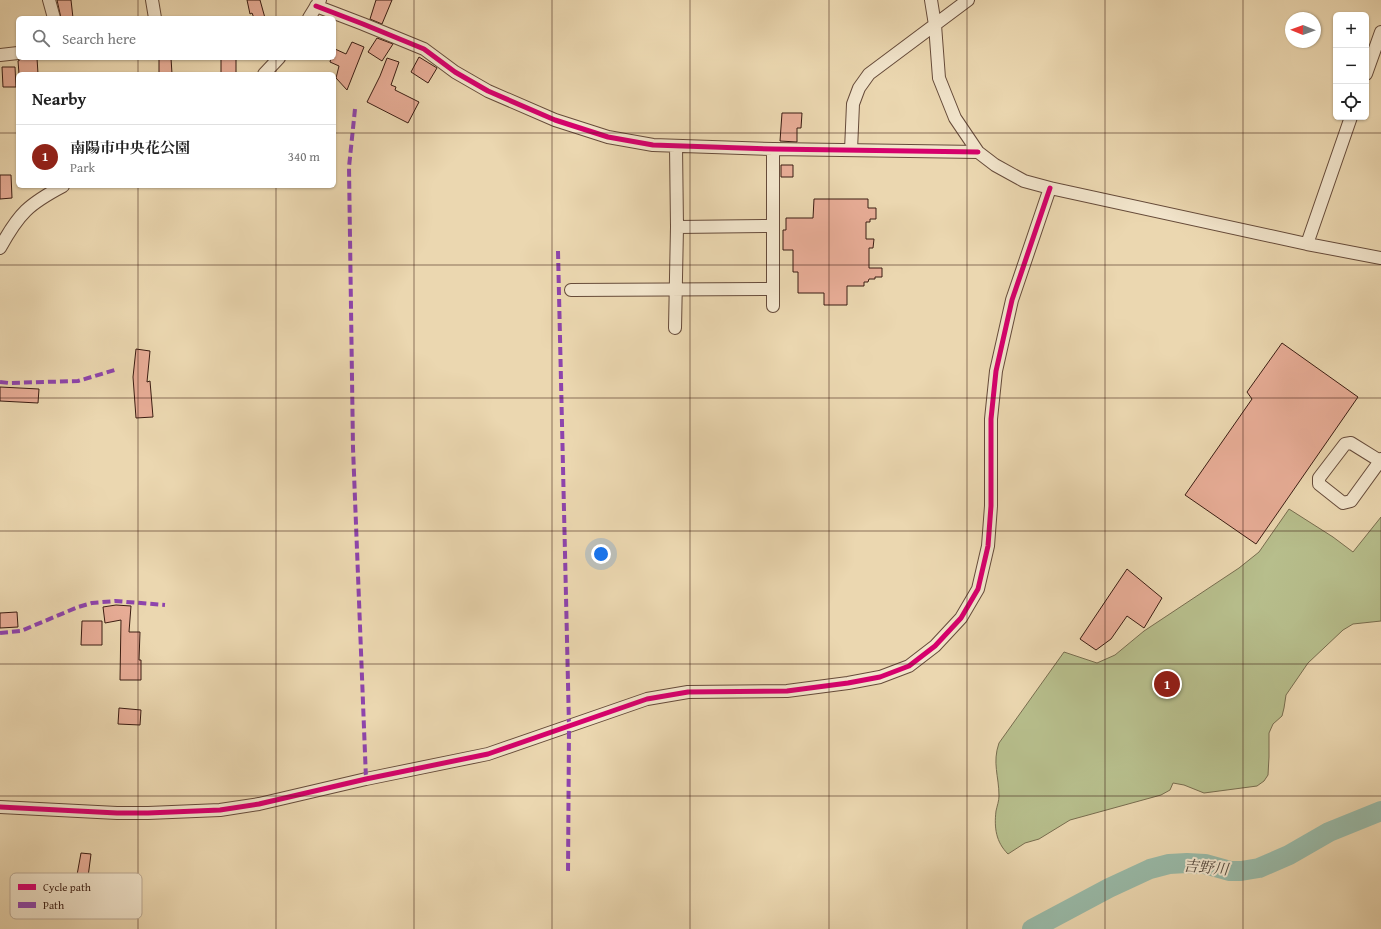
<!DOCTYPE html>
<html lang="en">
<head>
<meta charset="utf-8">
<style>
	:root { --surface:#fff; --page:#f6f6f6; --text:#222; --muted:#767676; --line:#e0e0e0; --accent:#8f2418 }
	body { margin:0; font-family:"Gentium Book Plus","Noto Serif JP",serif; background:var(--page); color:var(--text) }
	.controls { position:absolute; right:12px; top:12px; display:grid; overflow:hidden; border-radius:6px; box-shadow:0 1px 3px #0004 }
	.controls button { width:36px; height:36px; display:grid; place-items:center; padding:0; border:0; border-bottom:1px solid var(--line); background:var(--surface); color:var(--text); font:20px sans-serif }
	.compass { position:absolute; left:1285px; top:12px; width:36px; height:36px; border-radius:50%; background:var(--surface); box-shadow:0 1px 3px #0004; rotate:271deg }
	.you { position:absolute; left:601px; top:554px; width:14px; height:14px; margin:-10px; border:3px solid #fff; border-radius:50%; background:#1a73e8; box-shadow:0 0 0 6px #1a73e833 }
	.badge { display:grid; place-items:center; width:26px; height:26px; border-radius:50%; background:var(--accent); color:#fff; font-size:13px; font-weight:700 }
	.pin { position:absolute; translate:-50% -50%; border:2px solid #fff; box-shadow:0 1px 4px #0006 }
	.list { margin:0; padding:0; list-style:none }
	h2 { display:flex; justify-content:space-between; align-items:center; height:52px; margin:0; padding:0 16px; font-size:17px }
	h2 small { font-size:13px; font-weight:400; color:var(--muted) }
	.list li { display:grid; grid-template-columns:26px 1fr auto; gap:12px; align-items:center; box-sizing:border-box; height:64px; padding:0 16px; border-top:1px solid var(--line) }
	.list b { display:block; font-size:15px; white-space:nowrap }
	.list p { margin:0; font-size:13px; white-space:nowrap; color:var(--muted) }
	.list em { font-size:13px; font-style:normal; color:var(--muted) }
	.icon { flex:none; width:22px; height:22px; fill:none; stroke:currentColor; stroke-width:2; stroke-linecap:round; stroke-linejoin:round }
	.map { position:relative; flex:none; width:1381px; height:929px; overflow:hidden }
	.search { position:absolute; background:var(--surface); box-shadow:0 1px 3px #0004; left:16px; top:16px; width:320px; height:44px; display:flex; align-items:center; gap:10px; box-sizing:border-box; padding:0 14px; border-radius:6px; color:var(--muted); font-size:15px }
	.panel { position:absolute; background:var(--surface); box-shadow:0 1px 3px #0004; left:16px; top:72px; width:320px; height:116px; border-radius:6px }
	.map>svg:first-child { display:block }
	.green { fill:#b7be8c; stroke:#786d4f }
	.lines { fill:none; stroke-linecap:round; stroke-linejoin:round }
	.river { stroke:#99baa8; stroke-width:20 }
	.building { fill:#e8ad97; stroke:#3a1c12 }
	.minor-casing { stroke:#664b3a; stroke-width:14 }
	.minor { stroke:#f2e5cc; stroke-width:12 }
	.quiet { stroke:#8e44ad; stroke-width:4; stroke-dasharray:8 4; stroke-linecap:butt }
	.cycleway-casing { stroke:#f2e5cc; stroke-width:8 }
	.cycleway { stroke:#d6006c; stroke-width:5 }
	.grid { fill:none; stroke:#3a1c12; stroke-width:1; stroke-opacity:0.55 }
	.labels { text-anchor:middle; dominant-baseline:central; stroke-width:4; stroke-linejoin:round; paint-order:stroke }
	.water-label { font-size:15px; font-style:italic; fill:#564b3f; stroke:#f2e5cc }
	.key { fill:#f2e5cc; stroke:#bba994; stroke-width:1 }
	.key-label { font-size:11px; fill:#3a1c12 }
</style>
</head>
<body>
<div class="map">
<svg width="1381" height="929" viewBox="0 0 1381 929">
	<rect width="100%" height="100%" fill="#ebd7b0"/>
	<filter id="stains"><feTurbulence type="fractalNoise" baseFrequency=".005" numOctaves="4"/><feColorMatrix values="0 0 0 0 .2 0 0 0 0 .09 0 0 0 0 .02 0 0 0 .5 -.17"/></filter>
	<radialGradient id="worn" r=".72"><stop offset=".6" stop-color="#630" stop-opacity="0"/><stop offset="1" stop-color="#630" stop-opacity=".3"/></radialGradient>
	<path class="green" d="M1289,509L1333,537L1353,552L1381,517V621L1353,624L1343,630L1308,663L1286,695L1284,708L1282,716L1273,724L1269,733V757L1268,775L1264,781L1257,786L1204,793L1184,785L1173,783L1170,790L1161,795L1070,820L1039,839L1025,843L1008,854C996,842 994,828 996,811C997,806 999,801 999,796C999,776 992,763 999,743L1064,652L1097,663L1115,655L1144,631L1239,568L1259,552Z"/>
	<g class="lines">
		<path class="river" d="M1032,929L1109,888L1150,869L1169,864L1187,863L1205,864L1230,871H1241L1259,868L1289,855L1329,832L1381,811"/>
	</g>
	<path class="building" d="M57,0H71L73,18H61Z
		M247,0H260L265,18H254L252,13L250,14Z
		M376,0H392L382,24L370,19Z
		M377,38L393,44L382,61L368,52Z
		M352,42L364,47L347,90L336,78L339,66L330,62L331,58H334L335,49L346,54Z
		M419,57L437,68L428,83L411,72Z
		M23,58H37L38,74H19L18,61Z
		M159,58H171L172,74H159Z
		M221,58H236V74H221Z
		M387,58L399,62L391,85L396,87L395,90L419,102L408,123L367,102L380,76Z
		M2,67H15L16,87H3Z
		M782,113H802L801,128H797V142L780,141Z
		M781,165H793V177H781Z
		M0,175H11L12,198L0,199Z
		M814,199H868V208H876V219H870V222H866V239H874L873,248H869V268H882V277H875V279H869L868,282H864V286H847V305H824V293H798V272H793V250H783V230H786V218H813Z
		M1282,343L1358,397L1256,544L1185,495L1252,399L1247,392Z
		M136,349L150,351L147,382L150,381L153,417L136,418L133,377Z
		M0,387L39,389L38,403L0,401Z
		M1127,569L1162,598L1144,628L1127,616L1111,639L1096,650L1080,639Z
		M116,605L131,606L129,632H140L139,660H141V680H120L121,620L105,623L103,607Z
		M17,612L18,627L0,628V613Z
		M82,621H102V645H81Z
		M119,708L141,710L140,725L118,724Z
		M81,853L91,854L88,877L77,875Z"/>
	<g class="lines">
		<g class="minor-casing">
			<path id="minor" d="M49,0L54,18
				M152,0L155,18
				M931,0L935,25L939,78L955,118L978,152L995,165L1024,181L1050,188L1307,244L1381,258
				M316,6L363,24L424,49L455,72L488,91L555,120L608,137L653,145L773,149L978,152
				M309,18L320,0
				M0,55L18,53
				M264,74L279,58
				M1366,74L1381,32
				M851,150L853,104L859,88L869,74L968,0
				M677,227L773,226
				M1307,244L1351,117
				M0,248C19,213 29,204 63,186
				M571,290L773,289
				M773,306V149
				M675,328L677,227L676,146
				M1380,461L1351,443L1345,444L1319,478V484L1343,503L1351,501L1380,461L1381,459
				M0,807L117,813H148L220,810L259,804L366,779L488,754L647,699L688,692L787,691L848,683L880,677L909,666L935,646L961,618L978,589L988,546L991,506V419L996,371L1012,300L1050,188"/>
		</g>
		<use href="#minor" class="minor"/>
		<path class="quiet" d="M355,109L349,167L353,448L366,779
			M558,251L569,726L568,874
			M0,382L9,383L78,381L118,369
			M0,633L21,631L78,607L92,603L115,601L165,605"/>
		<g class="cycleway-casing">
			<path id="cycleway" d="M316,6L363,24L424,49L455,72L488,91L555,120L608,137L653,145L773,149L978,152
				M0,807L117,813H148L220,810L259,804L366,779L488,754L647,699L688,692L787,691L848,683L880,677L909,666L935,646L961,618L978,589L988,546L991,506V419L996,371L1012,300L1050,188"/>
		</g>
		<use href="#cycleway" class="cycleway"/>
	</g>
	<path class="grid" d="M138,0V18M276,0V18M414,0V929M552,0V929M690,0V929M829,0V929M967,0V929M1105,0V929M1243,0V929M138,58V74M276,58V74M0,133H18M334,133H1381M138,186V929M276,186V929M0,265H1381M0,398H1381M0,531H1381M0,664H1381M0,796H1381"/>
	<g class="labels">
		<g class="water-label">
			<text transform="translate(1206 867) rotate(5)">吉野川</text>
		</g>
	</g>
	<rect x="10" y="873" width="132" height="46" rx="6" class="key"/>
	<rect x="18" y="884" width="18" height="6" fill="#d6006c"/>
	<rect x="18" y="902" width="18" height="6" fill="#8e44ad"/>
	<g class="key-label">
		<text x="43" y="891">Cycle path</text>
		<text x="43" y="909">Path</text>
	</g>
	<rect width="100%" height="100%" filter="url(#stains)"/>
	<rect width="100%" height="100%" fill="url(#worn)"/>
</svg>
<div class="controls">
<button>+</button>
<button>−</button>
<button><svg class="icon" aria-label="locate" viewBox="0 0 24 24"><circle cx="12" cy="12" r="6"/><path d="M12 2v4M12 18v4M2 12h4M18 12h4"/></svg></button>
</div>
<svg class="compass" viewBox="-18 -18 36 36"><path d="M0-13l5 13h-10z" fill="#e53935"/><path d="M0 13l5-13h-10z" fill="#767676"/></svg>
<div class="you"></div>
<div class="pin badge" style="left:1167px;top:684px">1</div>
<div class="search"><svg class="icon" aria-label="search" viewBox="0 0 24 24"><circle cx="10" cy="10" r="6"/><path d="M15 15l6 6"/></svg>Search here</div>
<section class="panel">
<h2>Nearby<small></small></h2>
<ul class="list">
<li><span class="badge">1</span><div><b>南陽市中央花公園</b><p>Park</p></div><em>340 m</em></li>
</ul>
</section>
</div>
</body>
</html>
